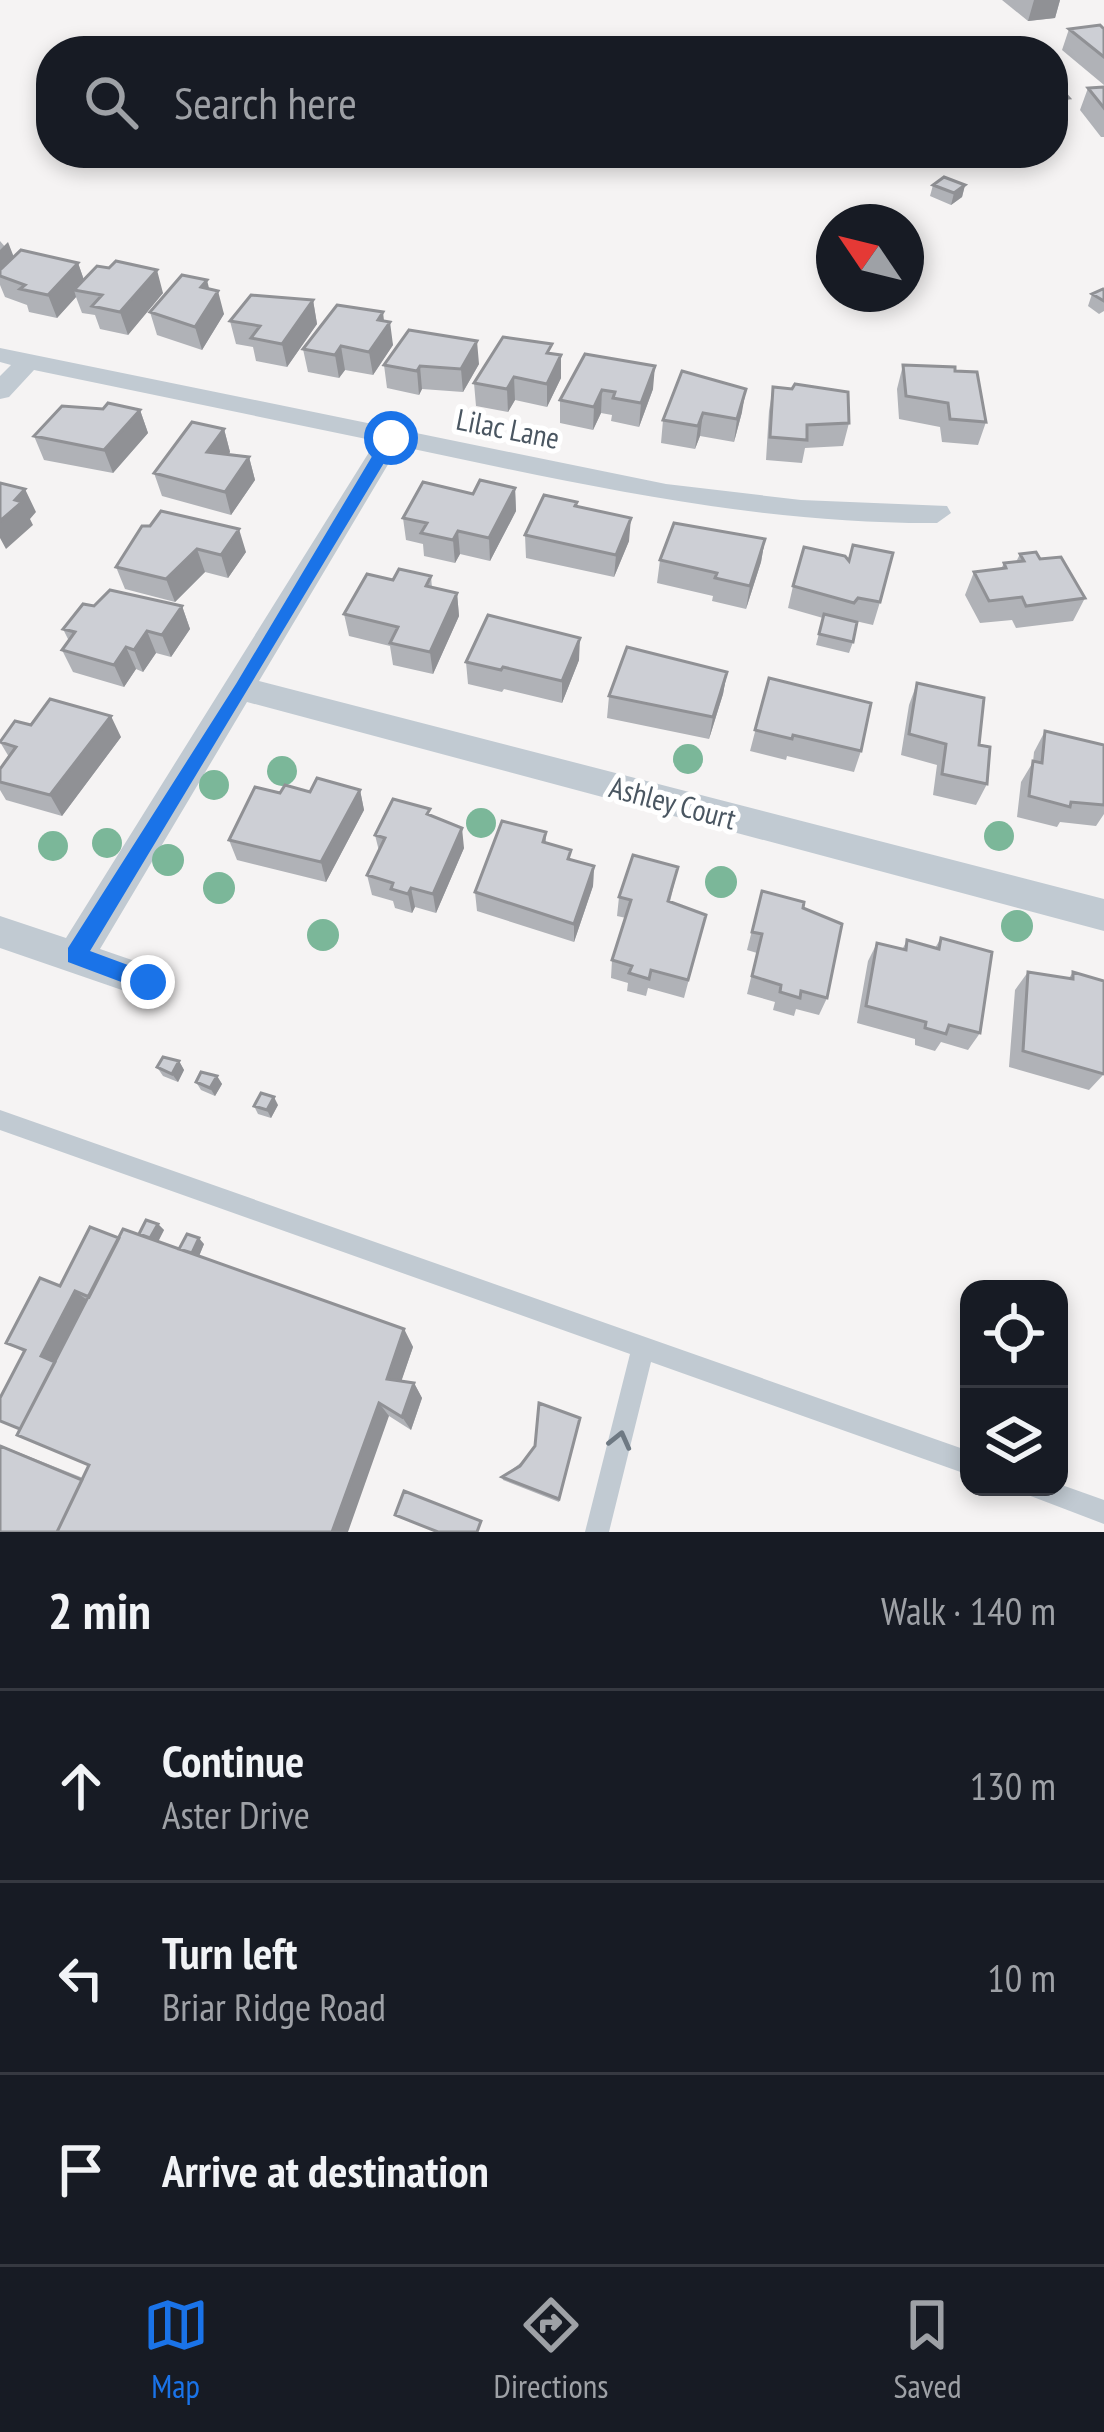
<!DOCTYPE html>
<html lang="en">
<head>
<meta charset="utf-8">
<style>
	:root { --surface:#171b24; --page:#20242c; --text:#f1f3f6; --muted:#9ea1a6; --line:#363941; --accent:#1a73e8 }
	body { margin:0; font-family:"PT Sans Narrow",sans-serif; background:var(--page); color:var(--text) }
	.controls { position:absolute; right:36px; bottom:36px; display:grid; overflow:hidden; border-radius:24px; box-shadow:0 6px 18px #0003 }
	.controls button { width:108px; height:108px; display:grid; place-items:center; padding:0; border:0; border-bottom:3px solid var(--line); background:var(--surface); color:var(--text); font:60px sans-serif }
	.compass { position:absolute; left:816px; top:204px; width:108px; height:108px; border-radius:50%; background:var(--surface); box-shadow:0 6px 18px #0003; rotate:305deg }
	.stop { position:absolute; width:36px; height:36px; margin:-27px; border:9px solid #1a73e8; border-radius:50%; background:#fff }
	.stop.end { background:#1a73e8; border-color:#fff; box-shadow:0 3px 12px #0008 }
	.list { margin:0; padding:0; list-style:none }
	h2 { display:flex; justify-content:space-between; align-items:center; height:156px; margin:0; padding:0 48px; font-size:51px }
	h2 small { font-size:39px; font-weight:400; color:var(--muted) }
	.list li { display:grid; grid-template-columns:78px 1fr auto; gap:36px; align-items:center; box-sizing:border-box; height:192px; padding:0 48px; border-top:3px solid var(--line) }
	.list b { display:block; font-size:45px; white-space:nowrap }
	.list p { margin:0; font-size:39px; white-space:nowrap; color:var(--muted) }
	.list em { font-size:39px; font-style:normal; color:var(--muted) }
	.icon { flex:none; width:66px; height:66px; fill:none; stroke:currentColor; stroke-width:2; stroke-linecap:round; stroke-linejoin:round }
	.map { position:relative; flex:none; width:1104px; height:1532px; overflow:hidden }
	.search { position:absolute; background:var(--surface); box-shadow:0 6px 18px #0003; left:36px; right:36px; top:36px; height:132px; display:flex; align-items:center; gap:30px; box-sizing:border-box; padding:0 42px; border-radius:48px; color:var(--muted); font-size:45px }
	.sheet { height:732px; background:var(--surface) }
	nav { display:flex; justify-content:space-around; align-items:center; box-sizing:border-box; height:168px; border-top:3px solid var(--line); background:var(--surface); font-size:33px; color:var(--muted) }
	nav a { display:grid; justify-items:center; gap:6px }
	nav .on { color:var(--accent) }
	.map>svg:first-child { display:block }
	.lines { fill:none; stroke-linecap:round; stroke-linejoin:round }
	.lane { fill:#c1cad2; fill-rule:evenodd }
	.street { fill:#c1cad2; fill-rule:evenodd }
	.tree { fill:#7bb799 }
	.wall { fill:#b0b2b7 }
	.shaded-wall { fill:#909195 }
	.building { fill:#cdcfd5; stroke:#909195; stroke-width:3 }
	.oneway { stroke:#6e7983 }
	.route { fill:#1a73e8 }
	.labels { text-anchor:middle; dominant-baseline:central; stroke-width:10; stroke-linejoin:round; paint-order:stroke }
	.street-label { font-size:30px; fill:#4a5661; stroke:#fff }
</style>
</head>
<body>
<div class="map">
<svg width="1104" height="1532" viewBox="0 0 1104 1532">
	<rect width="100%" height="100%" fill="#f5f3f3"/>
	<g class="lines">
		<path class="lane" d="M0,1110L969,1451V1475L651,1362L609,1532H585L630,1354L0,1130Z
			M1059,1484L1104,1500V1524L1028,1495L1024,1487H1059Z"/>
		<path class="street" d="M0,348L666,484L801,500L947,506L951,513L937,523C753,524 578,484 399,446L259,681L1104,899V931L247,702L100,949L161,970L167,982L161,994L148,999L0,948V916L66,938L376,441L34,370L9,397L0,399V376L11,365L0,362Z"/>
	</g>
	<g class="tree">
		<circle cx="688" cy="759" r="15"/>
		<circle cx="282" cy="771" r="15"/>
		<circle cx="214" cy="785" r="15"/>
		<circle cx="481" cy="823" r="15"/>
		<circle cx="999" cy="836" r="15"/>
		<circle cx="107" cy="843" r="15"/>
		<circle cx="53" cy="846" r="15"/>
		<circle cx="168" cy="860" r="16"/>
		<circle cx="721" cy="882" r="16"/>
		<circle cx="219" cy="888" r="16"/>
		<circle cx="1017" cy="926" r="16"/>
		<circle cx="323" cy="935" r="16"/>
	</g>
	<path class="wall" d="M1002,0H1060L1055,18L1028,21Z
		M1069,29H1104V85L1062,50Z
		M1104,87V137H1101L1080,110L1088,88Z
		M1053,90L1069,98L1065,109L1053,110Z
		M933,185H965L962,197L951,205L930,196Z
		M0,241L14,257L78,263L84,280L163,293L128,335L100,329L95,315L82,313L76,297L57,318L29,312L27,305L5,297L0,285Z
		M209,289L224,314L202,350L157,335L150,312Z
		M1104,290V311L1099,314L1088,306L1092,294Z
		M313,300L317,324L287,367L256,361L253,347L236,344L230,321Z
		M384,321L393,345L373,375L345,370L339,378L308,372L303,349Z
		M552,353L561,355V378L547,407L515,400L508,412L476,406L474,383Z
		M585,354L653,389L639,427L611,421L612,415L601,413L593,430L560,423V400Z
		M479,364L463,392L422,389L419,395L387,388L384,365Z
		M903,365L955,371L986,422L978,445L942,442L940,427L899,419L897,389Z
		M682,371L742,412L734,442L700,436L695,449L661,443L663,420Z
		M773,387L849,423L843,446L805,448L802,463L766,460L769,411Z
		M103,409L140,410L148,433L113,473L44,460L34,436Z
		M224,429L230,452L228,455L249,457L255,480L231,515L162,496L154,473Z
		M515,488L516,511L490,561L460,554L455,563L424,556L423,544L406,540L403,518L473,494Z
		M142,526L246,552L228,578L205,572L175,602L125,589L116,567Z
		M525,535L629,541L614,577L526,558Z
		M765,539L761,562L746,609L712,601L713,596L657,583L660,560Z
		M1020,554L1040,559L1085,598L1073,621L1016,628L1012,620L980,623L965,595L974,572L1001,569L1004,563L1016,562Z
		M431,576L432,588L457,593L459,616L433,674L393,665L390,646L349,636L344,614L393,580Z
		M793,586L880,602L873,625L851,620L853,642L849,653L816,645L823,618L788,608Z
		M94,606H182L190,629L171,657L156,653L143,672L136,669L124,687L73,672L62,650L69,641L63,629Z
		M579,660L562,703L504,689L502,692L468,684L466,662Z
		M727,672L723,694L709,739L607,718L609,696Z
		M769,678L861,751L854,772L787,756L786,760L750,751Z
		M917,683L979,745L987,784L976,805L933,795L937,765L901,755L909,705Z
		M31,725L121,737L62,816L6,800L0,790V769L9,757L0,742Z
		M1045,731L1104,745V814L1096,826L1060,822L1057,827L1017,817L1021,782L1033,762L1034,752Z
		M360,790L364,810L326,882L237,860L229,840L310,792Z
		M431,816L464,848L436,913L415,907L412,913L395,908L393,901L372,895L367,875L379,851L375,835Z
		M546,832V843L571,860L594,866L593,886L574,942L477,911L475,892Z
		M678,867L670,902L706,915L684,998L648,988L646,996L627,991L628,983L611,978L612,960L626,918L617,916L619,897Z
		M762,891L803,908L827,998L819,1015L796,1009L794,1016L773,1010L775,1002L747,994L757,953L747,950Z
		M941,938L980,1033L968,1050L941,1042L935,1051L915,1045V1039L857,1023L868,961L877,943L902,950L907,940L935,948Z
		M1028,972L1069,978L1073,972L1104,1074L1089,1090L1009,1067L1015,990Z
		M179,1061L184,1070L178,1082L163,1076L157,1067Z
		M217,1076L222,1084L215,1096L201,1090L196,1082Z
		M278,1105L271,1118L258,1114L254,1106Z
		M158,1224L164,1230L158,1241L179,1249L204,1244L199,1256L404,1329L413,1347L401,1381L414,1383L422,1398L411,1430L389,1416L0,1532V1445L83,1478L89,1465L21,1429L24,1352L6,1343L60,1286L119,1238L139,1234Z
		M580,1418L559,1502L503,1480L502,1477Z"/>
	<path class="shaded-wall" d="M1034,0H1060L1055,18L1028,21Z
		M965,185L962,197L951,205L954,193Z
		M8,242L17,265L0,276V250Z
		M78,263L86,286L74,290L76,297L57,318L48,295Z
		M157,270L163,293L128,335L120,312Z
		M207,280L212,300L218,291L224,314L202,350L195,327L201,287Z
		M313,300L317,324L287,367L282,344Z
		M383,312L385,329L390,322L393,345L373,375L369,352L378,320Z
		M477,341L479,364L463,392L461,369Z
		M341,346L345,370L339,378L335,355Z
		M561,355V378L547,407V384Z
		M420,366L422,389L419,395L417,371Z
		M655,366L653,389L639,427L641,403Z
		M514,377L515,400L508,412L507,389Z
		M746,389L742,412L734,442L737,419Z
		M602,390L601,413L593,430L594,407Z
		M140,410L148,433L113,473L104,450Z
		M703,413L700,436L695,449L698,426Z
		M224,429L230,452L213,475L207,452Z
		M249,457L255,480L231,515L225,492Z
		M515,488L516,511L490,561L489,538Z
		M25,489L36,512L30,519L33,525L6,549L0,538V521Z
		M631,518L629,541L614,577L616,555Z
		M239,529L246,552L228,578L221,555Z
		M458,531L460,554L455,563L453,540Z
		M765,539L761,562L746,609L750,586Z
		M197,549L205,572L175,602L166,579Z
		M457,593L459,616L433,674L430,652Z
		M182,606L190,629L171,657L162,635Z
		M147,631L156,653L143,672L134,650Z
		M580,638L579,660L562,703V681Z
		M126,647L136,669L124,687L114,665Z
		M727,672L723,694L709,739L713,717Z
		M111,716L121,737L62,816L50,795Z
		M360,790L364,810L326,882L321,862Z
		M462,828L464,848L436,913L433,894Z
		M594,866L593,886L574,942V924Z
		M411,888L415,907L412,913L408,894Z
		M179,1061L184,1070L178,1082L172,1074Z
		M217,1076L222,1084L215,1096L210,1088Z
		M274,1097L278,1105L271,1118L267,1110Z
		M158,1224L164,1230L156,1246L149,1240Z
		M199,1238L204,1244L197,1261L191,1255Z
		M75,1291L90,1302L57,1365L41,1356Z
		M404,1329L413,1347L397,1394L387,1379Z
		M414,1383L422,1398L411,1430L402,1417Z
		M379,1403L389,1416L348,1532H332Z"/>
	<path class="building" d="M1100,25L1104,29V57L1069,29Z
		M1104,87V108L1088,88Z
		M1061,89L1069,98L1053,99V90Z
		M944,177L965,185L954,193L933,185Z
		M21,250L78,263L48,295L20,289L25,285L0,276V270Z
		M116,261L157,270L120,312L92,306L102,295L74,290L97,266L109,268Z
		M182,275L207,280L201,287L218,291L195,327L150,312Z
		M1103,289L1104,290V301L1092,294Z
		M251,295L313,300L282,344L251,338L260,326L230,321Z
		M337,305L383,312L378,320L390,322L369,352L341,346L335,355L303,349Z
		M409,330L477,341L461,369L420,366L417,371L384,365Z
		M503,337L552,344L547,353L561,355L547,384L514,377L507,389L474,383Z
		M585,354L655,366L641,403L613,398L615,392L602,390L594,407L560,400Z
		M903,365L955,367V371L977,372L986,422L950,419L948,403L906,396Z
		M682,371L746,389L737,419L703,413L698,426L663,420Z
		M795,384L848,392L849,423L807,425V440L770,437L773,387L792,389Z
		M108,403L140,410L104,450L34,436L62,406L103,409Z
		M192,422L224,429L207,452L249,457L225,492L154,473Z
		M480,480L515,488L489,538L458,531L453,540L421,533L427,523L403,518L423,482L473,494Z
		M0,483L25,489L15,500L22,502L0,521Z
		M544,495L577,502L575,506L631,518L616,555L525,535Z
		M161,511L239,529L221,555L197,549L166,579L116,567L142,526H150Z
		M674,523L765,539L750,586L715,578L717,573L660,560Z
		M853,545L893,553L880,602L858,598L854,603L793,586L804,547L845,556L849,561Z
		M1036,552L1040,559L1061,557L1085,598L1026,606L1022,597L989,601L974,572L1006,568L1004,563L1024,561L1020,554Z
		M399,569L431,576L426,586L457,593L430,652L390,643L398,627L344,614L367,574L393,580Z
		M110,590L182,606L162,635L147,631L134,650L126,647L114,665L62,650L75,632L63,629L83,604L94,606Z
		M824,614L857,622L853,642L819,634Z
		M488,615L580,638L562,681L503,667L501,670L466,662Z
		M627,647L727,672L713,717L609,696Z
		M769,678L871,703L861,751L793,735L792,739L755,730Z
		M917,683L984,698L979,745L990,747L987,784L942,774L946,744L909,734Z
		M50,699L111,716L50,795L0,782V769L16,747L0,742L15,721L31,725Z
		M1045,731L1104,745V805L1071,802L1070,807L1029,796L1033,761L1042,763Z
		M317,778L360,790L321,862L229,840L255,787L280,793L285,785L310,792Z
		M393,799L430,809L427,814L462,828L433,894L411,888L408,894L391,889L393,883L367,875L385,838L375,835Z
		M502,821L546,832L543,842L571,850L568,859L594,866L574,924L475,892Z
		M633,855L678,867L668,901L706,915L688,980L651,970L649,979L629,973L632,966L612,960L631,900L619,897Z
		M762,891L804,902L803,908L842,924L827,998L801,991L800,998L780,992L781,985L752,976L762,934L752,932Z
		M941,938L992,952L980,1033L949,1025L946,1034L925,1028L926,1022L866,1006L877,943L906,950L907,940L939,949Z
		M1028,972L1073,979V972L1104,981V1074L1023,1051Z
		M163,1057L179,1061L172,1074L157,1067Z
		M201,1072L217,1076L210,1088L196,1082Z
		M261,1093L274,1097L267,1110L254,1106Z
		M146,1220L158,1224L150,1238L139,1234Z
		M90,1227L119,1238L89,1297L75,1291L41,1356L55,1362L20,1429L0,1421V1398L25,1350L6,1343L40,1278L60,1286Z
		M123,1229L404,1329L387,1379L414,1383L402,1417L379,1403L332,1532H57L89,1465L17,1435Z
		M187,1234L199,1238L192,1253L179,1249Z
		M539,1403L580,1418L559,1499L502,1477L520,1466L535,1446Z
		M0,1446L82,1480L57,1532H0Z
		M404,1491L481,1521L477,1532H438L395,1515Z"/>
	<defs><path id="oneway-chevron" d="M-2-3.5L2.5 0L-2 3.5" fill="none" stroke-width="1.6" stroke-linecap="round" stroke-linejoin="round" transform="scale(3)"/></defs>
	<use class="oneway" href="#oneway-chevron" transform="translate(620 1440) rotate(-76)"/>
	<path class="route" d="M391,433L399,438L90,951L155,975V989L148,992L68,962V948L236,684L383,438Z"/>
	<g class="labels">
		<g class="street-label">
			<text transform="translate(508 428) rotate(11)">Lilac Lane</text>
			<text transform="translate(673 802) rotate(15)">Ashley Court</text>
		</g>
	</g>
</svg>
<div class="controls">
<button><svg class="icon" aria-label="locate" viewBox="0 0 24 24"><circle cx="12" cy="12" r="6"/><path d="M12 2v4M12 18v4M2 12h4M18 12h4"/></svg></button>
<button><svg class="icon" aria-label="layers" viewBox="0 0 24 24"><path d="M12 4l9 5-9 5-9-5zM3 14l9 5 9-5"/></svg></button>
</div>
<svg class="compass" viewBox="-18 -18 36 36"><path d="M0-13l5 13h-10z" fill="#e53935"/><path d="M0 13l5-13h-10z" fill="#9ea1a6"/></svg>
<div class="stop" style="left:391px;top:438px"></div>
<div class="stop end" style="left:148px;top:982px"></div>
<div class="search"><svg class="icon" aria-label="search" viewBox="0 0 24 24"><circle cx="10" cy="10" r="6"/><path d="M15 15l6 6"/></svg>Search here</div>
</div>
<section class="sheet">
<h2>2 min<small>Walk · 140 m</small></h2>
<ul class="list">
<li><svg class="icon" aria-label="ahead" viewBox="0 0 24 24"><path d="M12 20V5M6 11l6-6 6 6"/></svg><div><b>Continue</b><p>Aster Drive</p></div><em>130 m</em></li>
<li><svg class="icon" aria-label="left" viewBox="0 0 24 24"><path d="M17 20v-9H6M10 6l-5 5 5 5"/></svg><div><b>Turn left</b><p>Briar Ridge Road</p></div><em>10 m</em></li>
<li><svg class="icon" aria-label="arrive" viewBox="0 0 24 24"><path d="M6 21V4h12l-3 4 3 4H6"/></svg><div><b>Arrive at destination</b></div></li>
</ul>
</section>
<nav>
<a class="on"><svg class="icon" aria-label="map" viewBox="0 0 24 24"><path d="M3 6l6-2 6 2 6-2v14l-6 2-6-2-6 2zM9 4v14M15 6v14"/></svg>Map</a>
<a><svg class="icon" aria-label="directions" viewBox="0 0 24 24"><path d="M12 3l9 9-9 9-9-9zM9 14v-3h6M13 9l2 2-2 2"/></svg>Directions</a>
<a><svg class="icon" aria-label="saved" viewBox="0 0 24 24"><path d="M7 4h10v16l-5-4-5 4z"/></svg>Saved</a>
</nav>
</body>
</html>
